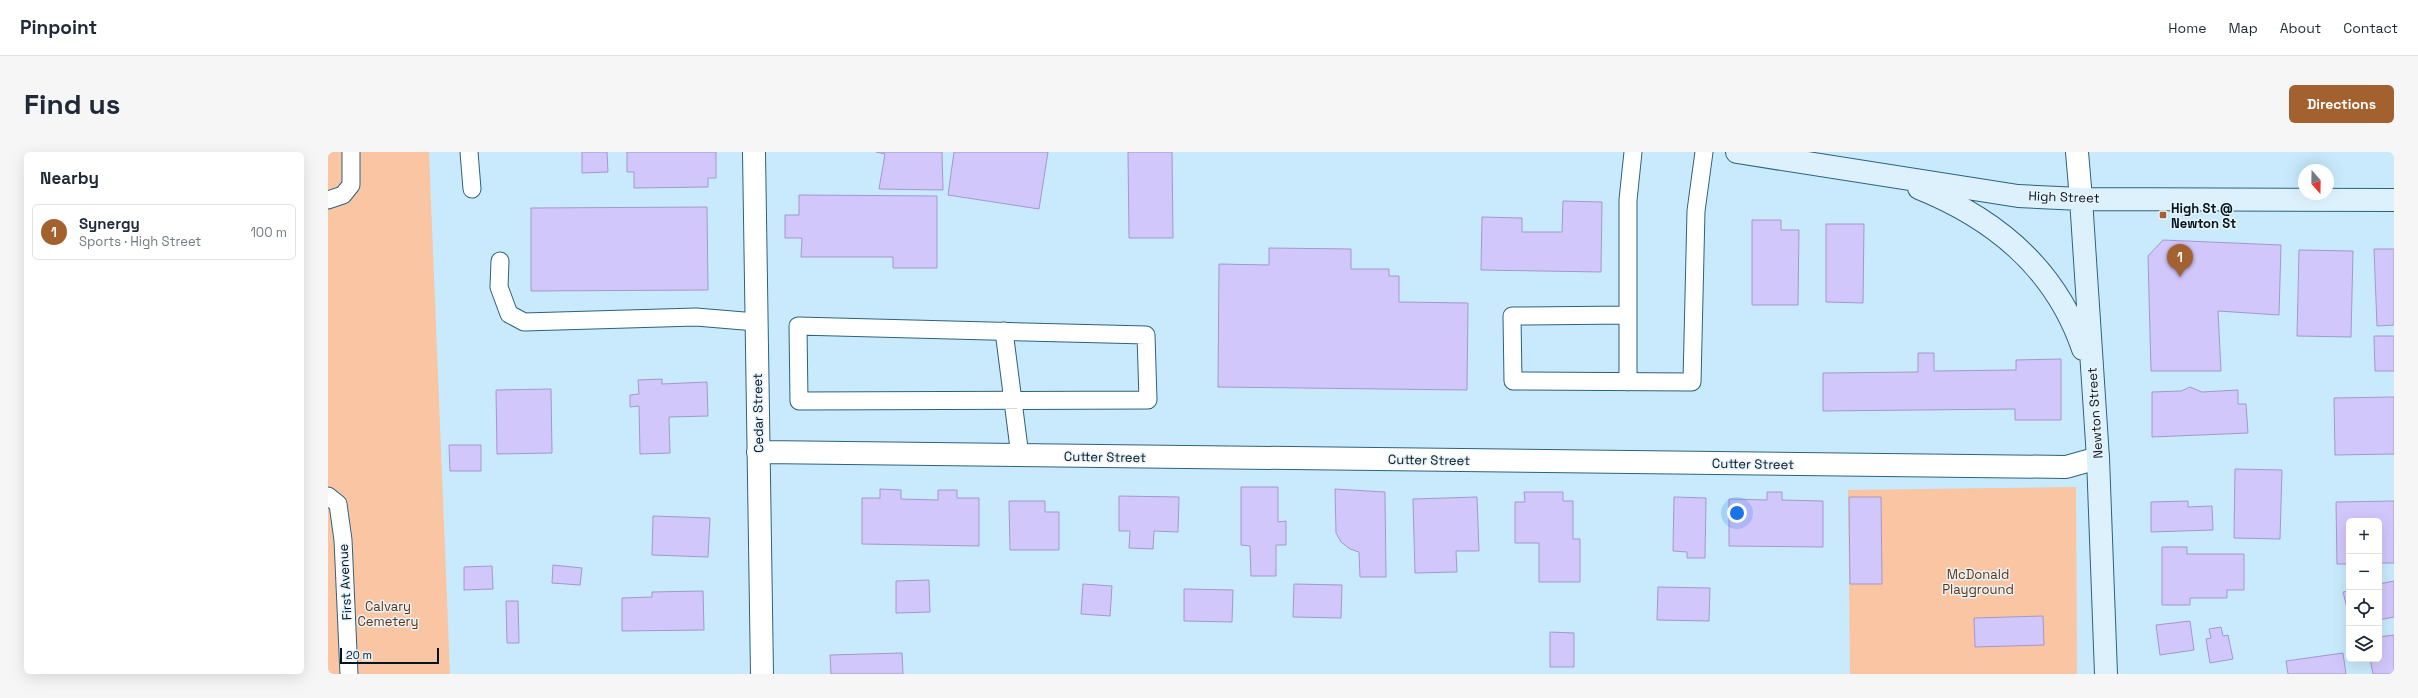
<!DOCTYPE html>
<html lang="en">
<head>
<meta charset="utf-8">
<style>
	:root { --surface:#fff; --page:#f6f6f7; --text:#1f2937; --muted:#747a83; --line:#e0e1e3; --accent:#a46130 }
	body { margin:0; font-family:"Space Grotesk",sans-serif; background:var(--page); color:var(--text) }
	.controls { position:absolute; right:12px; bottom:12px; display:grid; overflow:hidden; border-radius:6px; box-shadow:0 4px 16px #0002 }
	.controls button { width:36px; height:36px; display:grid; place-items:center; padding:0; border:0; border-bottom:1px solid var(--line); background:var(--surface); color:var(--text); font:20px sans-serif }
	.compass { position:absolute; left:1970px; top:12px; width:36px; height:36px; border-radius:50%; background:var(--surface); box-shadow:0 4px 16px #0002; rotate:160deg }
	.scale { position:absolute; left:12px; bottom:10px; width:99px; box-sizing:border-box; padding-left:4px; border:2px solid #01141f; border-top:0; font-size:11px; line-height:14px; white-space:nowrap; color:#01141f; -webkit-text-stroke:3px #e9f3fa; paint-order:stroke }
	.you { position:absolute; left:1409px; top:361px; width:14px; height:14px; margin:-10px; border:3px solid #fff; border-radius:50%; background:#1a73e8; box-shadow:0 0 0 6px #1a73e833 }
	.badge { display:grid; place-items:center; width:26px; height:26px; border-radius:50%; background:var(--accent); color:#fff; font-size:13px; font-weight:700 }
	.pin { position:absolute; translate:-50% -33px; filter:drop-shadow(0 1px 2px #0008) }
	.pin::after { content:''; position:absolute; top:21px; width:14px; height:12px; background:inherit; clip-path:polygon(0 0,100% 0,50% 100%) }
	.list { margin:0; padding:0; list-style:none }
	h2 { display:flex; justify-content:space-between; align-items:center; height:52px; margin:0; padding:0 16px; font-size:17px }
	h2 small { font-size:13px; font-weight:400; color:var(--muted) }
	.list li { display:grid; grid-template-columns:26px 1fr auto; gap:12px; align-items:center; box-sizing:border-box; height:56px; margin:0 8px 8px; padding:0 8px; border:1px solid var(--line); border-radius:6px }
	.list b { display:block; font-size:15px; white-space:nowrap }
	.list p { margin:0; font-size:13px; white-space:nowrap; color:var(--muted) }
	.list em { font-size:13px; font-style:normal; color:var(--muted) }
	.icon { flex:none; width:22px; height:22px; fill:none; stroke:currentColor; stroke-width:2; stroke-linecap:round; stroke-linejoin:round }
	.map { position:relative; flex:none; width:2066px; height:522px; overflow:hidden; border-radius:6px }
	header { display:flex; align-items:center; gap:24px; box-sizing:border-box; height:56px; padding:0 20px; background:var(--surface); border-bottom:1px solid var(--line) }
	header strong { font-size:19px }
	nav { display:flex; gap:22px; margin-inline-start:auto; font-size:14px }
	.intro { display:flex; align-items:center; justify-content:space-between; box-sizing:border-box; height:96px; padding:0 24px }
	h1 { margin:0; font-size:28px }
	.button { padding:10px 18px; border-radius:6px; background:var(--accent); color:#fff; font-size:14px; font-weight:700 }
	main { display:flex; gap:24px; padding:0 24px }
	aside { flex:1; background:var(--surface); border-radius:6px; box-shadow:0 4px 16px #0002 }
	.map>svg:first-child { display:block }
	.green { fill:#fac5a3 }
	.building { fill:#d2c7fb; stroke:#a398ca }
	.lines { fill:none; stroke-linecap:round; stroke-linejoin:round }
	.lane-casing { stroke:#2d627d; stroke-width:19 }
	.street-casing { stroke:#2d627d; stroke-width:24 }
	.secondary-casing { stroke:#2d627d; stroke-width:24 }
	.lane { stroke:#fff; stroke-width:17 }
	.street { stroke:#fff; stroke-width:22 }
	.secondary { stroke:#ddf1fc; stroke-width:22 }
	.poi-dot { fill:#a46130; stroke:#e9f3fa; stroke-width:1.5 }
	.labels { text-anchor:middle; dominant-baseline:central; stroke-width:3; stroke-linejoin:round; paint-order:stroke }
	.street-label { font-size:13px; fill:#01141f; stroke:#e9f3fa }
	.poi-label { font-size:13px; font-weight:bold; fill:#01141f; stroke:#e9f3fa; text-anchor:start }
	.park-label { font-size:13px; fill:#62320d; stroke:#e9f3fa }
</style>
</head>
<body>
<header>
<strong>Pinpoint</strong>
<nav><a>Home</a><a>Map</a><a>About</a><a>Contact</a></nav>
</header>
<div class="intro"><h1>Find us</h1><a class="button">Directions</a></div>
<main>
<aside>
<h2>Nearby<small></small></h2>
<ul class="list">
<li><span class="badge">1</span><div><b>Synergy</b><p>Sports · High Street</p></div><em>100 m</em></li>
</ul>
</aside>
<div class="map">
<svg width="2066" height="522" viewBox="0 0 2066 522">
	<rect width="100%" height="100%" fill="#c9eafd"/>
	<path class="green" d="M0,0H101L122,522H0Z
		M1748,335L1749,522H1522L1520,338Z"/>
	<path class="building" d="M254,0H279L280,20L254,21Z
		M299,0H388V26H380V35L306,36V20H299Z
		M548,0H614L615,38L551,37L557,2Z
		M626,0H720L711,57L620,43Z
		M800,0H844L845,86H801Z
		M471,43L609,44V116H565V105H473L474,86H457V63H471Z
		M1235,49L1274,50L1273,120L1153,118L1154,65L1194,66V80H1234Z
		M379,55L380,138L203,139V56Z
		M1424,68H1453V78H1471L1470,153H1424Z
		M1498,72H1536L1535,151L1498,150Z
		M1835,88L1953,93L1951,163L1890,159L1893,219H1823L1820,104Z
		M941,96L1023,97V117H1061V124H1071V150L1140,151L1139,238L890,235L891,112L941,113Z
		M2046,97H2066V173L2049,174Z
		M1971,98L2025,99L2023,185L1969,184Z
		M2046,184H2066V219H2047Z
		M1590,201H1606V219L1688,218V208L1733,207V268H1687V257L1495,259V221L1590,220Z
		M334,227V232L379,230L380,264L341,265L342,301L312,302L311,254L302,255V243L311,242L310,228Z
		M1862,235L1874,240L1910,238V252H1918L1920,281L1824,285V240L1853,239Z
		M223,237L224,301L169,302L168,238Z
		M2066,245V302L2007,303L2006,246Z
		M121,293H153V319H122Z
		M1907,317L1954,318L1952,387L1906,386Z
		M913,335H950V370L958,369V393H948V424H923L922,394L913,393Z
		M552,337L573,338V347L610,348V338H629V346H651V394L534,392V346H552Z
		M1007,337L1057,340L1058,425H1032L1031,400L1022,397L1013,390L1008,381Z
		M1196,340H1235V349H1245V387H1252V430H1211V391H1187V350H1197Z
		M1439,340H1454V348L1495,349V395L1401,394V347L1439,348Z
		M791,344L851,345L850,380L826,379L825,397L801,396L802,379H791Z
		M1149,345L1151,399H1128L1129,420L1087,421L1085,347Z
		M1346,345L1378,346L1377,406H1359V400L1345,399Z
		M1521,345H1553L1554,432H1522Z
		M681,349H717V360H731V398H682Z
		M1860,349V355L1884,354L1885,378L1823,380V350Z
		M2066,349V411H2051V369H2021V412H2009L2008,350Z
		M325,364L382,366L380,405L324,403Z
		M1834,395H1859V402H1916V438H1899V446H1862V453H1834Z
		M225,413L254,416L252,433L224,431Z
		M164,414L165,437L136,438V415Z
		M601,428L602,460L568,461V429Z
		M2066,429V465L2051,468V432Z
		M755,432L784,434L782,464L753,462Z
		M966,432L1014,433L1013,466L965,465Z
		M1330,435L1382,436L1381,469L1329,468Z
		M856,437L905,438L904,470L856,469Z
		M375,439L376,478L294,479V446L324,445V440Z
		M2021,439V464L2015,440Z
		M178,449H190L191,491H179Z
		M1715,464L1716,493L1647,495L1646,466Z
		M1862,469L1866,498L1832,503L1828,473Z
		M1893,475L1895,484L1900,483L1905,507L1882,511L1878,487L1883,486L1881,477Z
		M1222,480L1246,481V515H1222Z
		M2066,483V522H2045L2042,507H2051V485Z
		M574,501L575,522H503L502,503Z
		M2015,501L2018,522H1960L1958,509Z"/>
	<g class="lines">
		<g class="lane-casing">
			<path id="lane" d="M141,0L144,37
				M0,48L15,43L23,33V0
				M172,109L171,135L181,162L196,170L368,165L428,170
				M1300,163L1184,164L1185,229L1364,230L1368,59L1376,0
				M470,174L818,183L820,248L471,249Z
				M676,179L692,304
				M1300,230V48L1305,0
				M0,344L10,352L15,388L21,522"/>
		</g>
		<g class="street-casing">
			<path id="street" d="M426,0L434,522
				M1749,0L1753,47
				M430,300L1738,315L1770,306"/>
		</g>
		<g class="secondary-casing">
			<path id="secondary" d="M1409,0L1690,44L1753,47L2066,48
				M1591,36C1668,67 1728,117 1755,197
				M1753,47L1770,306L1778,522"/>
		</g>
		<use href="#lane" class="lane"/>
		<use href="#street" class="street"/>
		<use href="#secondary" class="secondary"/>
	</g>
	<rect class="poi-dot" x="1831" y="59" width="8" height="8" rx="2"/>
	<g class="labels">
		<g class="street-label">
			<text transform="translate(1736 45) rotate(2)">High Street</text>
			<text transform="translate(430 261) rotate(-91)">Cedar Street</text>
			<text transform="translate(1767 261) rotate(-94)">Newton Street</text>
			<text transform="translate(777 305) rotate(1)">Cutter Street</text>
			<text transform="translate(1101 308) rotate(1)">Cutter Street</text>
			<text transform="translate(1425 312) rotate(1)">Cutter Street</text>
			<text transform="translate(17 430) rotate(-93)">First Avenue</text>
		</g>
		<g class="poi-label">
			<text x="1843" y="56">High St @<tspan x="1843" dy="15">Newton St</tspan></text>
		</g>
		<g class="park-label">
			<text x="1650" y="422">McDonald<tspan x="1650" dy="15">Playground</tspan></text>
			<text x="60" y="454">Calvary<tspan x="60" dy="15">Cemetery</tspan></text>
		</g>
	</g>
</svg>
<div class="controls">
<button>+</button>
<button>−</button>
<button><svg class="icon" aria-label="locate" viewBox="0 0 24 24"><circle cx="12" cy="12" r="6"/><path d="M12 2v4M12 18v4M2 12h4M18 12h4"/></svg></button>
<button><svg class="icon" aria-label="layers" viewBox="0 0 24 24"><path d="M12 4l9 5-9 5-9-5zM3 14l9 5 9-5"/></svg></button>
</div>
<svg class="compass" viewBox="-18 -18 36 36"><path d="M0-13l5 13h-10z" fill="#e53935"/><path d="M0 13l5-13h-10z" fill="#747a83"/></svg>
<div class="scale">20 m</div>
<div class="you"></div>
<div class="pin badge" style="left:1852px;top:125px">1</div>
</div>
</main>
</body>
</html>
